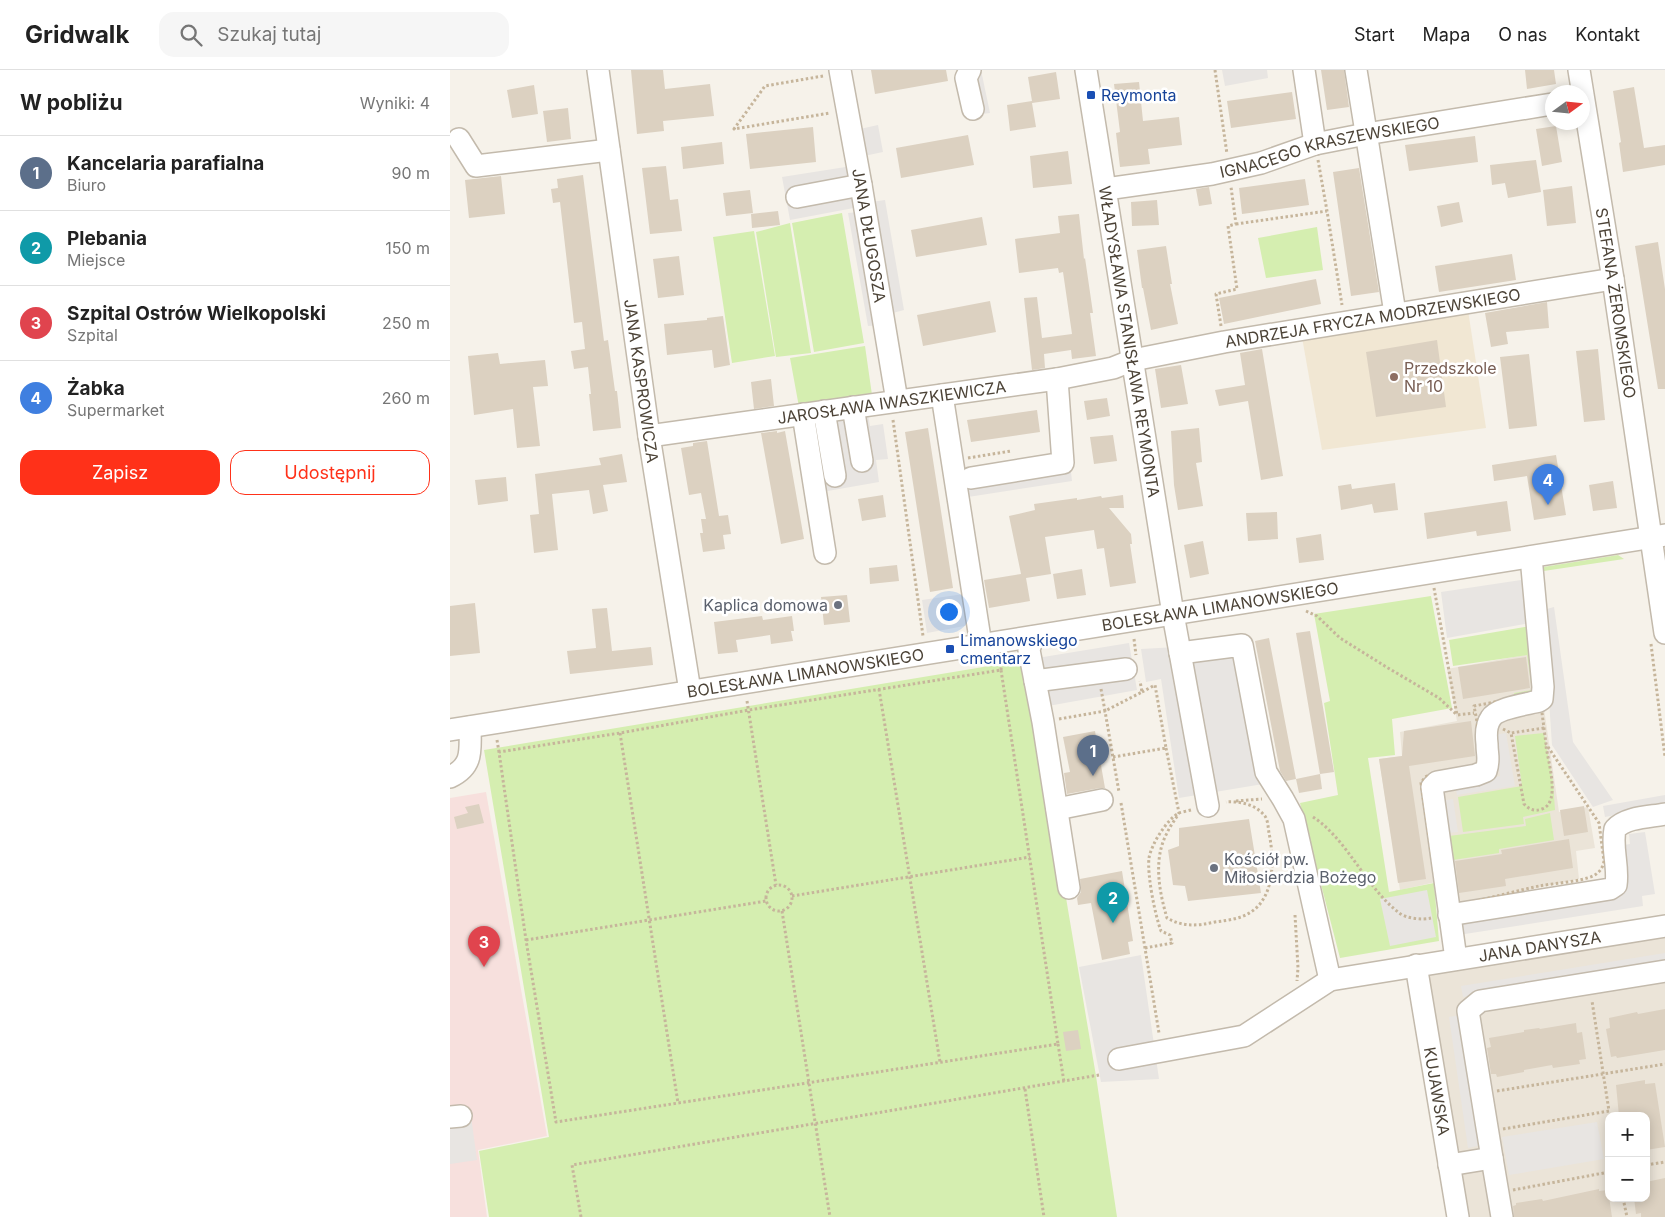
<!DOCTYPE html>
<html lang="pl">
<head>
<meta charset="utf-8">
<style>
	:root { --surface:#fff; --page:#f6f6f6; --text:#222; --muted:#767676; --line:#e0e0e0; --accent:#ff3119 }
	body { margin:0; font-family:Inter,sans-serif; background:var(--page); color:var(--text) }
	.controls { position:absolute; right:15px; bottom:15px; display:grid; overflow:hidden; border-radius:10px; box-shadow:0 2px 12px #0003 }
	.controls button { width:45px; height:45px; display:grid; place-items:center; padding:0; border:0; border-bottom:1px solid var(--line); background:var(--surface); color:var(--text); font:25px sans-serif }
	.compass { position:absolute; left:1095px; top:15px; width:45px; height:45px; border-radius:50%; background:var(--surface); box-shadow:0 2px 12px #0003; rotate:75deg }
	.you { position:absolute; left:498px; top:541px; width:18px; height:18px; margin:-12px; border:4px solid #fff; border-radius:50%; background:#1a73e8; box-shadow:0 0 0 8px #1a73e833 }
	.badge { display:grid; place-items:center; width:32px; height:32px; border-radius:50%; background:var(--accent); color:#fff; font-size:16px; font-weight:700 }
	.pin { position:absolute; translate:-50% -41px; filter:drop-shadow(0 1px 2px #0008) }
	.pin::after { content:''; position:absolute; top:26px; width:18px; height:15px; background:inherit; clip-path:polygon(0 0,100% 0,50% 100%) }
	.list { margin:0; padding:0; list-style:none }
	h2 { display:flex; justify-content:space-between; align-items:center; height:65px; margin:0; padding:0 20px; font-size:21px }
	h2 small { font-size:16px; font-weight:400; color:var(--muted) }
	.list li { display:grid; grid-template-columns:32px 1fr auto; gap:15px; align-items:center; box-sizing:border-box; height:75px; padding:0 20px; border-top:1px solid var(--line) }
	.list b { display:block; font-size:19px; white-space:nowrap }
	.list p { margin:0; font-size:16px; white-space:nowrap; color:var(--muted) }
	.list em { font-size:16px; font-style:normal; color:var(--muted) }
	.actions { display:flex; gap:10px; padding:15px 20px }
	.actions a { flex:1; padding:11px 0; border:1px solid var(--accent); border-radius:15px; text-align:center; font-size:18px; color:var(--accent) }
	.actions .main { background:var(--accent); color:#fff }
	.icon { flex:none; width:28px; height:28px; fill:none; stroke:currentColor; stroke-width:2; stroke-linecap:round; stroke-linejoin:round }
	.map { position:relative; flex:none; width:1215px; height:1147px; overflow:hidden }
	header { display:flex; align-items:center; gap:30px; box-sizing:border-box; height:70px; padding:0 25px; background:var(--surface); border-bottom:1px solid var(--line) }
	header strong { font-size:24px }
	nav { display:flex; gap:28px; margin-inline-start:auto; font-size:18px }
	.search { width:350px; height:45px; background:var(--page); display:flex; align-items:center; gap:12px; box-sizing:border-box; padding:0 18px; border-radius:15px; color:var(--muted); font-size:19px }
	main { display:flex }
	aside { flex:1; background:var(--surface) }
	.map>svg:first-child { display:block }
	.residential { fill:#ebe4d8; fill-rule:evenodd }
	.education { fill:#f1e7d3 }
	.medical { fill:#f7e0dd }
	.green { fill:#d5eeb0 }
	.parking { fill:#e8e5e2 }
	.building { fill:#dcd1c1 }
	.lines { fill:none; stroke-linecap:round; stroke-linejoin:round }
	.minor-casing { stroke:#c3baac; stroke-width:24 }
	.path { stroke:#c6b59b; stroke-width:3; stroke-dasharray:2.5 2.5; stroke-linecap:butt }
	.minor { stroke:#fff; stroke-width:21 }
	.transit-dot { fill:#1a4fb4; stroke:#fff; stroke-width:2 }
	.education-dot { fill:#8d6e63; stroke:#fff; stroke-width:2 }
	.worship-dot { fill:#6b7280; stroke:#fff; stroke-width:2 }
	.labels { text-anchor:middle; dominant-baseline:central; stroke-width:5; stroke-linejoin:round; paint-order:stroke }
	.transit-label { font-size:16px; fill:#164399; stroke:#fff; text-anchor:start }
	.street-label { font-size:16px; fill:#4c4337; stroke:#fff }
	.education-label { font-size:16px; fill:#785e54; stroke:#fff; text-anchor:start }
	.worship-label { font-size:16px; fill:#5b616d; stroke:#fff; text-anchor:end }
</style>
</head>
<body>
<header>
<strong>Gridwalk</strong>
<div class="search"><svg class="icon" aria-label="search" viewBox="0 0 24 24"><circle cx="10" cy="10" r="6"/><path d="M15 15l6 6"/></svg>Szukaj tutaj</div>
<nav><a>Start</a><a>Mapa</a><a>O nas</a><a>Kontakt</a></nav>
</header>
<main>
<aside>
<h2>W pobliżu<small>Wyniki: 4</small></h2>
<ul class="list">
<li><span class="badge" style="background:#5c6f8a">1</span><div><b>Kancelaria parafialna</b><p>Biuro</p></div><em>90 m</em></li>
<li><span class="badge" style="background:#0f9aa8">2</span><div><b>Plebania</b><p>Miejsce</p></div><em>150 m</em></li>
<li><span class="badge" style="background:#e0444e">3</span><div><b>Szpital Ostrów Wielkopolski</b><p>Szpital</p></div><em>250 m</em></li>
<li><span class="badge" style="background:#3f7fe0">4</span><div><b>Żabka</b><p>Supermarket</p></div><em>260 m</em></li>
</ul>
<div class="actions"><a class="main">Zapisz</a><a>Udostępnij</a></div>
</aside>
<div class="map">
<svg width="1215" height="1147" viewBox="0 0 1215 1147">
	<rect width="100%" height="100%" fill="#f6f2ea"/>
	<path class="residential" d="M1086,583L1109,742L1138,737L1145,778L1126,781L1129,809L999,837L995,810L950,820L929,689L952,686L950,662L1007,651L997,599Z
		M1215,861V1147H1018L973,901ZM1159,1046H1196V1128H1159Z"/>
	<path class="education" d="M1016,227L1036,358L872,380L850,256Z"/>
	<path class="medical" d="M36,722L97,1066L28,1080L37,1147H0V728Z"/>
	<path class="green" d="M392,143L414,273L364,282L342,153Z
		M340,153L361,283L326,287L306,162Z
		M867,157L873,200L816,208L808,168Z
		M304,161L325,286L282,293L263,167Z
		M415,276L422,325L349,337L340,288Z
		M1168,485L1174,489L1087,502V498Z
		M981,526L1002,638L942,649L945,685L918,688L939,822L984,813L989,871L890,888L850,733L888,725L874,633L880,631L864,544Z
		M1081,556L1086,622L1066,631L1064,623L1082,620L1077,585L1003,596L999,570Z
		M576,590L646,1006L667,1147H39L29,1081L99,1067L34,680Z
		M1094,663L1103,712L1105,740L1073,747L1074,754L1013,762L1008,727L1072,716L1065,666Z
		M1100,743L1104,770L1049,779V783L1003,790L999,766L1076,756L1075,749Z"/>
	<path class="parking" d="M509,0H531L540,43L516,46Z
		M772,0H817L818,8L775,16Z
		M428,55L433,82L414,86L410,59Z
		M402,96L409,137L340,150L332,107Z
		M435,130L454,240L439,244L421,132Z
		M410,142L429,255L418,256L398,143Z
		M613,332L622,411L518,427L514,401L600,389L604,383L598,334Z
		M418,344L420,356L433,354L438,389L426,390L429,412L372,422L362,352Z
		M1077,509L1080,553L997,568L991,522Z
		M514,524L520,555L477,563L472,530Z
		M1104,537L1123,672L1163,730L1143,737L1102,675L1093,540Z
		M799,567L825,712L729,728L711,609L696,612L691,579L744,576Z
		M679,573L687,620L587,638L581,589Z
		M1056,663L1065,716L1007,725L1005,714L1050,706L1044,665Z
		M1215,725V736L1155,747L1153,736Z
		M1003,729L1008,762L996,763L991,731Z
		M1195,762L1205,824L1192,826L1193,836L1002,866L999,845L1174,819L1168,776L1180,774L1179,764Z
		M977,820L986,867L940,876L930,829Z
		M1215,883V895L1013,927L1011,916Z
		M691,885L709,1009L651,1012L629,897Z
		M1011,945L1032,1075L1018,1078L999,947Z
		M20,1039L27,1090L0,1094V1041Z
		M1147,1052L1154,1089L1059,1105L1052,1067Z"/>
	<path class="building" d="M181,0H213L215,19L260,14L264,46L213,51L214,61L187,64Z
		M421,0H496L498,11L425,24Z
		M871,0H894L899,37L877,40Z
		M1075,0H1104L1106,14L1077,19Z
		M606,2L610,29L582,33L586,57L560,61L557,35L582,31L578,7Z
		M689,12L693,51L729,47L732,75L698,79L700,94L670,97L666,63L670,62L664,14Z
		M84,15L88,44L62,48L57,20Z
		M1184,17L1194,78L1215,75V95L1173,102L1169,73L1171,72L1163,21Z
		M842,22L846,49L781,58L777,31Z
		M118,38L121,69L97,72L93,41Z
		M1106,56L1112,92L1092,96L1086,59Z
		M363,57L366,92L300,99L296,64Z
		M518,65L524,95L451,108L446,78Z
		M1025,66L1028,92L959,101L955,75Z
		M272,72L274,94L233,99L231,77Z
		M618,81L622,114L583,118L580,86Z
		M1086,90L1091,122L1058,128L1055,113L1042,115L1040,95Z
		M216,96L220,130L228,129L232,161L200,164L192,98Z
		M909,98L929,222L901,226L883,102Z
		M133,105L154,271L158,270L165,321H167L171,358L143,361L139,324H141L138,297L124,299L121,281L135,279L132,252L124,253L110,132L103,133L101,119L108,118L107,109Z
		M51,106L55,144L19,148L15,110Z
		M855,109L859,135L792,144L789,118Z
		M1122,116L1126,153L1097,156L1093,120Z
		M759,117L762,134L749,136L746,119Z
		M300,120L303,143L276,146L273,123Z
		M707,130L709,155L682,156L681,132Z
		M1009,132L1013,152L991,157L987,136Z
		M328,141L330,155L302,158L301,144Z
		M629,144L634,189L635,188L643,243H640L646,286L622,289L621,280L594,284L595,298L582,300L574,228L587,227L592,268L622,264L613,202L609,203L608,198L569,203L565,169L610,163L608,146Z
		M532,147L537,175L466,187L461,160Z
		M1208,172L1215,219V319H1208L1185,176Z
		M716,176L722,214H720L728,254L701,260L693,218H692L687,180Z
		M1062,184L1066,210L989,222L985,196Z
		M229,186L234,225L208,228L203,189Z
		M866,209L871,234L774,254L769,228Z
		M540,231L546,262L473,276L467,245Z
		M1097,232L1099,258L1056,262L1058,274L1041,277L1035,243Z
		M273,246L280,295L264,298L262,280L217,285L214,254L257,250V248Z
		M987,270L996,337L926,347L916,282Z
		M812,279L833,406L811,410L798,331L769,336L765,320L795,315L790,283Z
		M1148,279L1155,350L1134,352L1126,281Z
		M48,283L50,294L95,290L98,316L83,317L90,376L67,378L63,339L24,345L18,286Z
		M1079,284L1087,356L1059,359L1050,287Z
		M731,295L738,334L711,338L705,299Z
		M321,309L324,336L304,339L301,312Z
		M657,328L660,346L637,350L634,331Z
		M587,340L590,362L521,372L517,350Z
		M478,358L503,518L480,522L455,362Z
		M749,358L752,392L746,393L753,436L728,440L724,415L721,361Z
		M327,361V363L335,361L354,469L331,474L311,363Z
		M663,365L667,391L644,394L640,367Z
		M257,371L269,446L278,445L281,464L273,465L275,479L253,482L250,463H253L251,449H256L251,423L239,425L231,378L243,376V373Z
		M172,384L177,412L153,415L158,441L143,444L139,420L102,424L108,480L84,483L80,445L89,444L85,404L151,395L149,388Z
		M1106,385L1116,445L1084,450L1077,406L1044,411L1042,395Z
		M56,407L58,431L28,435L25,410Z
		M1163,411L1167,438L1143,441L1139,415Z
		M945,413L948,440L924,443L922,434L891,440L888,416L901,414L902,419Z
		M433,425L436,447L412,451L408,429Z
		M673,425L674,438H659L681,464L682,474H680L686,513L660,517L654,478L647,479L644,460L595,467L601,504L576,508L580,531L539,538L534,510L571,504L559,446L585,440L584,434L627,428V430L651,426L652,428Z
		M1057,431L1061,461L1027,466L1026,461L977,469L974,443Z
		M827,442L828,469L798,471L796,443Z
		M871,464L874,490L849,493L846,468Z
		M753,471L759,504L740,508L734,475Z
		M447,495L449,511L420,514L419,498Z
		M632,499L636,525L607,529L603,504Z
		M397,525L400,552L374,555L371,527Z
		M25,533L30,583L0,586V536Z
		M157,538L162,581L201,577L203,595L120,604L117,581L146,578L142,539Z
		M312,546L313,550L342,546L344,561H341L343,571L321,574L320,565L286,570L288,582L268,584L264,552Z
		M860,561L884,702L870,704L846,563Z
		M819,568L846,709L836,711L830,701L805,571Z
		M1076,587L1080,618L1013,629L1008,597Z
		M1021,651L1025,686L959,696L976,809L948,813L929,689L952,686L954,661Z
		M645,661L655,718H650L617,724L614,703L620,702L613,667Z
		M870,704L872,719L849,723L846,709Z
		M29,734L34,753L7,759L4,747L18,743L15,737Z
		M1134,736L1138,762L1114,766L1110,740Z
		M799,749L811,823L738,831L735,816L723,815L718,780L729,776V758Z
		M1119,769L1123,798L1055,809L1056,816L1009,823L1005,791L1052,784L1051,780Z
		M672,801L683,871L678,872L680,884L652,890L641,833L628,835L627,828L631,822L630,809Z
		M1215,939V980L1167,988L1166,986L1161,987L1156,959L1160,958L1159,948L1187,942L1188,944Z
		M1126,953L1127,963L1132,962L1136,989L1129,990L1130,994L1103,998L1102,995L1074,1000V1002L1047,1007L1046,1004H1041L1037,978L1041,977L1039,968L1074,962V960L1089,958L1090,959Z
		M628,960L631,979L616,981L613,962Z
		M1195,1010V1014L1205,1013L1215,1077L1196,1080V1046H1169L1166,1015Z
		M1215,1108V1147H1191V1143L1186,1144L1184,1128H1196V1112Z
		M1149,1119V1121L1158,1120L1162,1147H1064L1063,1136L1066,1135V1133L1092,1129L1093,1131Z"/>
	<g class="lines">
		<g class="minor-casing">
			<g id="minor">
				<path id="s1" d="M148,0L199,366L240,621"/>
				<path id="s2" d="M390,0L411,115L447,331"/>
				<path d="M520,0L516,8L523,39"/>
				<path id="s3" d="M636,0L723,544L758,736"/>
				<path d="M854,0L865,74"/>
				<path d="M906,0L945,243"/>
				<path id="s4" d="M1129,0L1163,209L1215,563"/>
				<path d="M9,69L26,96L159,80"/>
				<path id="s5" d="M656,119L762,104L811,93L865,74L916,64L1102,34"/>
				<path d="M347,127L411,115"/>
				<path d="M492,325L531,575"/>
				<path d="M403,337L412,391"/>
				<path d="M374,341L385,406"/>
				<path d="M353,344L375,483"/>
				<path id="s6" d="M199,366L607,309L663,298L683,290L774,272L1163,209"/>
				<path d="M521,408L613,393L607,309"/>
				<path d="M583,567L579,580L593,652L619,818"/>
				<path d="M730,583L792,575L816,702L833,729L844,749L880,910"/>
				<path d="M585,611L676,599"/>
				<path id="s7" d="M0,660L1215,465"/>
				<path d="M0,707C24,696 20,679 20,657"/>
				<path d="M607,739L652,730"/>
				<path d="M999,845L1160,819L1166,815C1169,796 1161,778 1165,759C1176,747 1199,747 1215,744"/>
				<path d="M1006,889L982,717L987,712L1026,705L1036,701C1040,689 1037,686 1037,674C1036,666 1036,655 1041,648C1047,638 1078,634 1089,631L1092,629L1093,617L1081,487"/>
				<path id="s8" d="M966,895L1008,1147"/>
				<path id="s9" d="M669,989L794,966L880,910L1215,856"/>
				<path d="M0,1047L11,1046"/>
				<path d="M1042,1088L1052,1147"/>
				<path d="M999,1095L1042,1088L1018,941L1030,931L1215,901"/>
			</g>
		</g>
		<path class="path" d="M765,0L777,84
			M373,6L315,16L284,59L380,43
			M868,90L877,141
			M786,154L877,141L892,235
			M771,256L766,224L787,219L778,156L786,154L781,117
			M443,350L473,566
			M518,388L561,381
			M984,518L1007,645L1024,643
			M856,541L867,546L890,568L938,598L989,628L1006,644
			M684,569L686,585
			M1201,574L1215,687
			M551,600L608,974L106,1052L76,870L49,682L170,663L299,640Z
			M551,600L552,589
			M429,619L490,992
			M651,619L655,641L692,622L690,611
			M1087,624L1090,627L1096,674L1149,753L1154,791C1153,798 1149,803 1143,806C1129,812 1105,813 1089,816C1056,823 1024,833 990,838L971,713L975,707L977,706L1018,700L1027,696L1033,683L1024,636Z
			M297,631L326,815
			M609,649L655,641L669,722
			M1094,658L1061,663L1074,734C1079,739 1084,742 1092,739C1111,733 1098,691 1096,676
			M1053,659L1061,663
			M170,663L228,1033
			M47,670L49,682
			M716,678L729,743C725,750 720,756 717,763C703,789 709,821 717,848C733,857 747,856 765,852C779,850 793,849 805,839C825,822 824,787 819,763C818,757 818,749 814,745C805,734 789,731 776,732
			M663,687L716,678L705,615L692,622
			M786,731L812,729
			M671,733L709,963
			M863,747C897,769 915,816 948,842C956,849 972,850 981,848
			M316 828a13 13 0 1 1 26 0a13 13 0 1 1-26 0Z
			M342,826L580,787
			M332,841L380,1147
			M845,845L848,898L847,911
			M76,870L316,831
			M695,878L722,873L720,865L711,861C705,845 697,805 699,788C701,775 717,749 729,743C732,742 737,741 741,740
			M608,974L614,1012
			M575,1019L594,1147
			M1047,1021L1215,994
			M1053,1059L1159,1041L1142,931
			M1196,1095L1215,1092
			M1063,1120L1159,1102
			M1173,1128L1177,1147
			M131,1147L122,1095L649,1005"/>
		<use href="#minor" class="minor"/>
	</g>
	<g class="transit-dot">
		<rect x="636" y="20" width="10" height="10" rx="2.5"/>
		<rect x="495" y="574" width="10" height="10" rx="2.5"/>
	</g>
	<circle class="education-dot" cx="944" cy="307" r="5"/>
	<g class="worship-dot">
		<circle cx="388" cy="535" r="5"/>
		<circle cx="764" cy="798" r="5"/>
	</g>
	<g class="labels">
		<g class="transit-label">
			<text x="651" y="25">Reymonta</text>
			<text x="510" y="570">Limanowskiego<tspan x="510" dy="18">cmentarz</tspan></text>
		</g>
		<g class="street-label">
			<text stroke="none"><textPath href="#s5" startOffset="228">IGNACEGO KRASZEWSKIEGO</textPath></text>
			<text stroke="none"><textPath href="#s2" startOffset="168">JANA DŁUGOSZA</textPath></text>
			<text stroke="none"><textPath href="#s4" startOffset="236">STEFANA ŻEROMSKIEGO</textPath></text>
			<text stroke="none"><textPath href="#s6" startOffset="734">ANDRZEJA FRYCZA MODRZEWSKIEGO</textPath></text>
			<text stroke="none"><textPath href="#s3" startOffset="275">WŁADYSŁAWA STANISŁAWA REYMONTA</textPath></text>
			<text stroke="none"><textPath href="#s1" startOffset="314">JANA KASPROWICZA</textPath></text>
			<text stroke="none"><textPath href="#s6" startOffset="245">JAROSŁAWA IWASZKIEWICZA</textPath></text>
			<text stroke="none"><textPath href="#s7" startOffset="780">BOLESŁAWA LIMANOWSKIEGO</textPath></text>
			<text stroke="none"><textPath href="#s7" startOffset="360">BOLESŁAWA LIMANOWSKIEGO</textPath></text>
			<text stroke="none"><textPath href="#s9" startOffset="442">JANA DANYSZA</textPath></text>
			<text stroke="none"><textPath href="#s8" startOffset="128">KUJAWSKA</textPath></text>
		</g>
		<g class="education-label">
			<text x="954" y="298">Przedszkole<tspan x="954" dy="18">Nr 10</tspan></text>
		</g>
		<g class="worship-label">
			<text x="378" y="535">Kaplica domowa</text>
			<text x="774" y="789" text-anchor="start">Kościół pw.<tspan x="774" dy="18">Miłosierdzia Bożego</tspan></text>
		</g>
	</g>
</svg>
<div class="controls">
<button>+</button>
<button>−</button>
</div>
<svg class="compass" viewBox="-18 -18 36 36"><path d="M0-13l5 13h-10z" fill="#e53935"/><path d="M0 13l5-13h-10z" fill="#767676"/></svg>
<div class="you"></div>
<div class="pin badge" style="left:643px;top:706px;background:#5c6f8a">1</div>
<div class="pin badge" style="left:663px;top:853px;background:#0f9aa8">2</div>
<div class="pin badge" style="left:34px;top:897px;background:#e0444e">3</div>
<div class="pin badge" style="left:1098px;top:435px;background:#3f7fe0">4</div>
</div>
</main>
</body>
</html>
